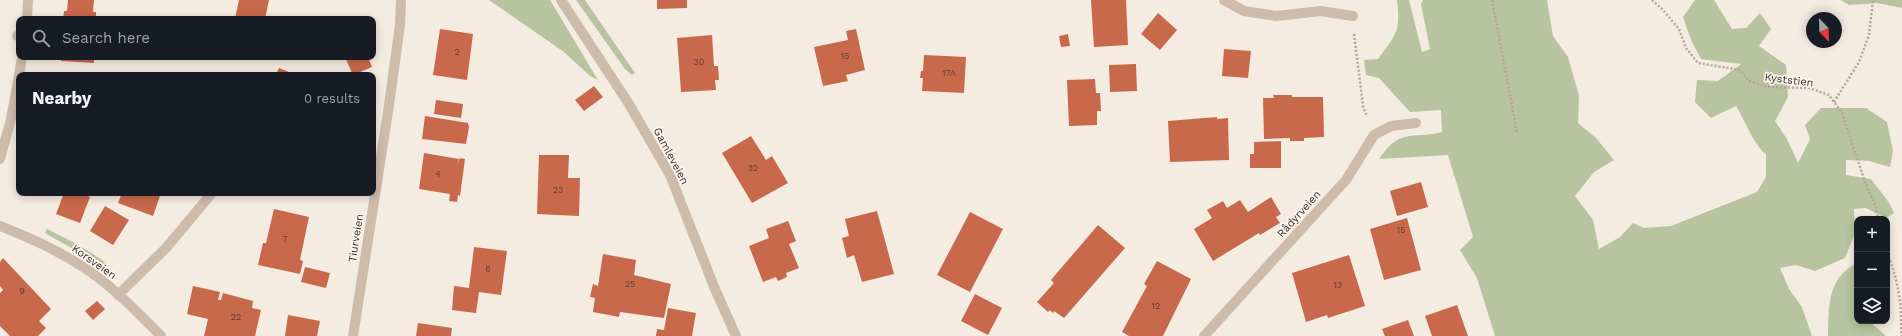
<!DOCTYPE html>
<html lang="en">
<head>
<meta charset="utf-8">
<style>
	:root { --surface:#171b24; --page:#242831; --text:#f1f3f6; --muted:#9ea1a6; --line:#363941 }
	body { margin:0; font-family:"Work Sans",sans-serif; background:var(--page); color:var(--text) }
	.controls { position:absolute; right:12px; bottom:12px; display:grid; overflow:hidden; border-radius:8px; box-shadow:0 2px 10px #0003 }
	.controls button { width:36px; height:36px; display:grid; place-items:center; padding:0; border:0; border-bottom:1px solid var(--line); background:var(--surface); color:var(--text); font:20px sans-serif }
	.compass { position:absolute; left:1806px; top:12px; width:36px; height:36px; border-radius:50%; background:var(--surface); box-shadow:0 2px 10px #0003; rotate:157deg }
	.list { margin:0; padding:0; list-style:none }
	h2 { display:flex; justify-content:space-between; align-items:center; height:52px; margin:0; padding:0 16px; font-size:17px }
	h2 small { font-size:13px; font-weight:400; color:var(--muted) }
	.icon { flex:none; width:22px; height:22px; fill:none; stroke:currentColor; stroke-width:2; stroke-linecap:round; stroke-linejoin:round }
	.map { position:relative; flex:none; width:1902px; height:336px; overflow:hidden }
	.search { position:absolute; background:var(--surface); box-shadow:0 2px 10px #0003; left:16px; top:16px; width:360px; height:44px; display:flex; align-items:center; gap:10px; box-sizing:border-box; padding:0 14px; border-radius:8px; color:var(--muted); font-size:15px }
	.panel { position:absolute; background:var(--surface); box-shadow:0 2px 10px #0003; left:16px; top:72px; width:360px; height:124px; border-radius:8px }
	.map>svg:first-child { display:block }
	.green { fill:#b8c4a0 }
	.building { fill:#c8694b }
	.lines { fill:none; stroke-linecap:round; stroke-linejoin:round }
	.path { stroke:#b9a596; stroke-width:2.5; stroke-dasharray:2 2; stroke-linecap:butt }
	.minor { stroke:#cdbbac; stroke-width:10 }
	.labels { text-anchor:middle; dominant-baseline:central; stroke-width:3.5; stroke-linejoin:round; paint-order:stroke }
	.number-label { font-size:9px; fill:#5e3e33 }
	.street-label { font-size:11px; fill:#3b302b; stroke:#fbf5ee }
</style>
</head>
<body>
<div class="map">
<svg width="1902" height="336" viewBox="0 0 1902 336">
	<rect width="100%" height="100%" fill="#f4ebe1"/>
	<path class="green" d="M489,0H550L598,80L590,76L564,52Z
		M576,0H585L635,73L632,75L625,69Z
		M1397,0H1409L1422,52L1430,49L1421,4L1423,0H1547L1553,36L1568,57L1579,96L1578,123L1596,138L1614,160L1594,172L1575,196L1593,220L1599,249L1620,237L1633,223L1644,228L1671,226L1757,192L1766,177V155C1751,140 1747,124 1736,106L1711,118L1695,102L1697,80L1718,81L1741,64L1701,59L1691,40L1683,17L1695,0H1714L1732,29L1746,28L1760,13L1771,29L1759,46L1786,65L1788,97L1775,121L1787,139L1798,163L1810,139L1805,125L1821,108H1866L1887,122L1893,151L1890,167L1869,161L1846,160V175L1871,179C1879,191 1889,199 1894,213L1886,218L1866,208L1854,209L1855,233L1845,258L1815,271L1796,265L1780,268L1789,289L1802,307L1812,336H1495L1477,278L1460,250L1473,237L1448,155L1379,159C1401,127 1410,140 1442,132L1441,110L1410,112L1379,78L1366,75L1364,60L1378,59C1396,35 1401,31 1397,0Z
		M1841,0H1902V8L1877,3L1849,5Z
		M47,229C68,239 89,250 107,264L105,267L45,233Z
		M1857,263V321H1869L1886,336H1828C1829,306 1827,278 1857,263Z"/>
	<path class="building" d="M68,0H94L93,12H96V19H63L64,11H67Z
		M239,0H269L265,19L235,18Z
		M657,0H687V8L657,9Z
		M1091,0H1126L1128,45L1094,47Z
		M1158,13L1177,30L1160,50L1141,34Z
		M440,29L473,34L467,80L433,75Z
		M856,29L865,70L846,75L848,81L823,86L814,47L848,40L846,31Z
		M1068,34L1070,46L1061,47L1059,36Z
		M712,35L714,66H718L719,80H715L716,90L681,92L677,38Z
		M1224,49L1251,51L1248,78L1222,76Z
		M924,55L966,57L964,93L922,91L923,78H920L921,71H923Z
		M61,57H94V63L61,61Z
		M345,57H368L372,67L353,75Z
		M1136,64L1137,91L1110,92L1109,65Z
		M279,68L289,72L288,75H276Z
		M1095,79L1096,93H1100L1101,111H1097V125L1069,126L1067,80Z
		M594,86L603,97L584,111L575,100Z
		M1273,95H1292V97H1323L1324,137L1304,138V141H1290V138L1264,139L1263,98H1274Z
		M436,100L463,104L461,118L434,114Z
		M425,116L468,123L469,127L466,144L422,139Z
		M1217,117V119L1228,118L1229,160L1170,162L1168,121Z
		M751,136L766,160L772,156L788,183L752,203L722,153Z
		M1281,141V168H1250V154H1254V142Z
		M424,153L459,159L457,166L460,158L465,159L460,196L458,195L457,202L449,201L450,194L419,189Z
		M539,155H569L568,178H580L579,216L537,214Z
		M1421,182L1428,207L1397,216L1390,191Z
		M64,193H80L90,197L80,223L56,214Z
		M122,193H161L153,216L118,203Z
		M1271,197L1281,214L1276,217L1280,223L1260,235L1259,233L1213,261L1194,229L1212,218L1207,210L1223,201L1227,208L1240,200L1248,212Z
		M105,206L129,220L113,245L90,231Z
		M274,209L309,217L300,260L303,261L300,274L258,265L263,243H266Z
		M877,211L894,274L862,282L854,255L847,258L842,238L849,236L845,219Z
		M970,212L1003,229L970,292L937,275Z
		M1407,218L1421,270L1384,280L1370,229Z
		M788,221L796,241L789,244L799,268L786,273L787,277L778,281L776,277L763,282L749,246L769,238L766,229Z
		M1098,225L1125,248L1064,318L1054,311L1053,313L1050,310L1048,312L1037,302L1054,283L1051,280Z
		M474,247L507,251L501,295L479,292L476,313L452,310L454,286L469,288Z
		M603,254L636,260L634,275L671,284L664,318L620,312L619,317L593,312L595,298L590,297L593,284L598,286Z
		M1349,255L1365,306L1328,318L1327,315L1306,322L1292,273Z
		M3,258L51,309L39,321L46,328L38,336H10L0,326V293L3,290L0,286V262Z
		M1157,261L1191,279L1163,336H1129L1122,332L1147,286L1144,284Z
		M305,267L330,273L326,288L301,282Z
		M193,286L220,292L218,300H221L223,293L253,301L252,308L261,310L255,336H204L208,319L187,314Z
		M975,294L1002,308L988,335L961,321Z
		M97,301L105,309L93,320L85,311Z
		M1457,305L1468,336H1432L1425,316Z
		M668,308L696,313L692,336H656L657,329L664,330Z
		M288,315L320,321L317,336H285Z
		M1408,320L1414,336H1385L1382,329Z
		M418,323L452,328L451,336H416Z"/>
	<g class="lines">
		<path class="path" d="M1492,0L1517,132
			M1652,0L1662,9L1679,29L1686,48L1698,63L1740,70L1749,81L1768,87L1809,88L1829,95L1842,113L1865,182L1876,208L1878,219
			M1354,34L1363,106L1367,117
			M1834,102L1859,62L1869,35L1873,0
			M1887,253C1893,267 1897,281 1899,295C1902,308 1900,323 1902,336"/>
		<path class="minor" d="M561,0L629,104L670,175L715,289L736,336
			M1224,0L1244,11L1276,16L1321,11L1353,16
			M27,19L28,0
			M17,36H19
			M19,75L22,57
			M0,159L11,119L19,76
			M0,226C28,237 55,249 80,265C111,284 136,311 161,336
			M118,295L166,248L212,193
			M353,336L388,112L400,25L401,0
			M1204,336L1346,180L1374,135L1391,126L1416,123"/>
	</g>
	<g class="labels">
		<g class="number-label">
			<text x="457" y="52">2</text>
			<text x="845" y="56">15</text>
			<text x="699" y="62">30</text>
			<text x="949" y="73">17A</text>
			<text x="753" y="168">32</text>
			<text x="438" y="174">4</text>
			<text x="558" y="190">23</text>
			<text x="1401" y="230">15</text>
			<text x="285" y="239">7</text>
			<text x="488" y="269">6</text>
			<text x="630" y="284">25</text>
			<text x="1338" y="285">13</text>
			<text x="22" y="291">9</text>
			<text x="1156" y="306">12</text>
			<text x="236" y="317">22</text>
		</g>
		<g class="street-label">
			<text transform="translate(1789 80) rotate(7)">Kyststien</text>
			<text transform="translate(671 156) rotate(62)">Gamleveien</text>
			<text transform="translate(1299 214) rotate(-48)">Rådyrveien</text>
			<text transform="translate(356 238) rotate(-81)">Tiurveien</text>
			<text transform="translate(94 262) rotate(35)">Korsveien</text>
		</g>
	</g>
</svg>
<div class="controls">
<button>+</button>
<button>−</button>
<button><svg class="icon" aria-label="layers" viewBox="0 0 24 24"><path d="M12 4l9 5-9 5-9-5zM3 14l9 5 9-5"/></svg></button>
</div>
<svg class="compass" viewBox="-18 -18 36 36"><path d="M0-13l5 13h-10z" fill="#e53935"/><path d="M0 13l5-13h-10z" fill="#9ea1a6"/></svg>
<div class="search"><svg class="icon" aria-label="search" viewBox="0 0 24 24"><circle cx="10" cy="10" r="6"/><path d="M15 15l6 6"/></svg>Search here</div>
<section class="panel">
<h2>Nearby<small>0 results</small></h2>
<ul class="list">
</ul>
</section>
</div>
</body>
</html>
